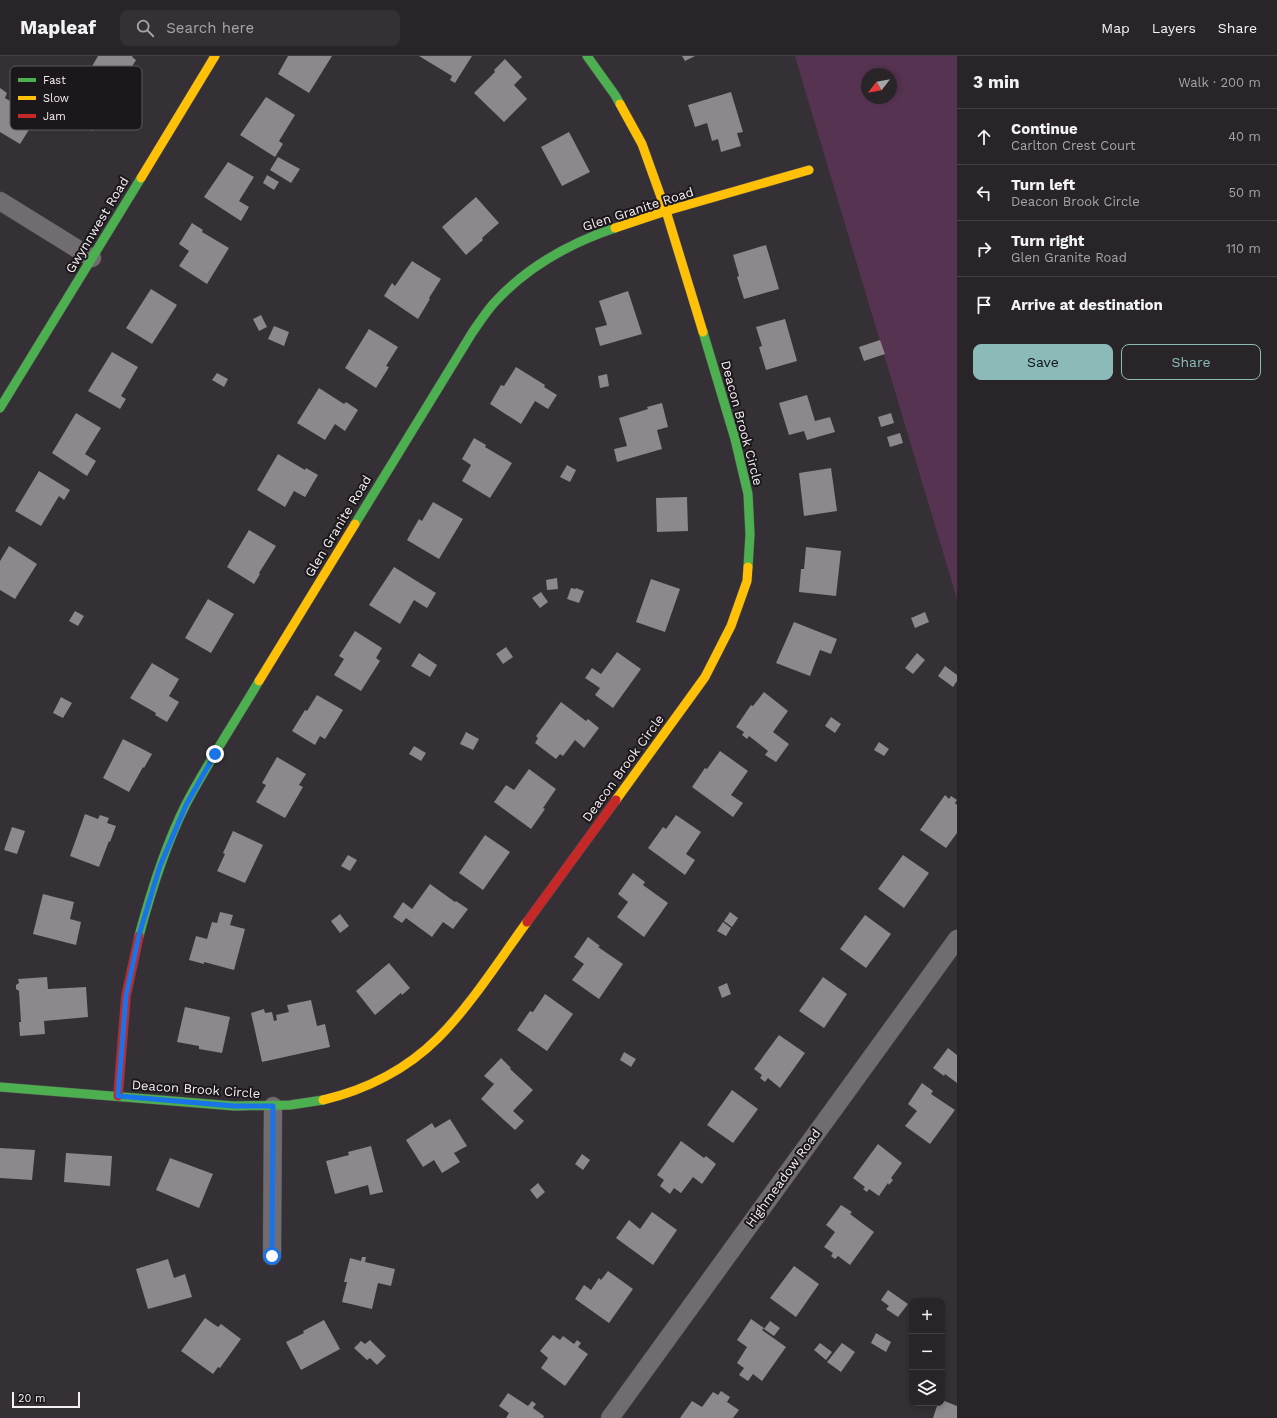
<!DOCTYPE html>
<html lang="en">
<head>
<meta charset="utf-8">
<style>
	:root { --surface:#282428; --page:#343034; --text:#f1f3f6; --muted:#a5a4a8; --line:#444145; --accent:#8bbbb9 }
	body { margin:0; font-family:"Work Sans",sans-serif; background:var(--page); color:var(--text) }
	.controls { position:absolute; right:12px; bottom:12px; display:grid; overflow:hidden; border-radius:8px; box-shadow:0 2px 6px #0003 }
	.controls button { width:36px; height:36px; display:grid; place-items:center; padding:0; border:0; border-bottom:1px solid var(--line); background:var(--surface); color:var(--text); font:20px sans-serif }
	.compass { position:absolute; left:861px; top:12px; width:36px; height:36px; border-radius:50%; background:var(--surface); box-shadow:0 2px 6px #0003; rotate:239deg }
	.scale { position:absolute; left:12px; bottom:10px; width:68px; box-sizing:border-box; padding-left:4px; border:2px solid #f5eff4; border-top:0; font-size:11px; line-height:14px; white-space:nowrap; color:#f5eff4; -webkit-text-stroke:3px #1c171b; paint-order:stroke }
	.stop { position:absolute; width:12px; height:12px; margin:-9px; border:3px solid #1a73e8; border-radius:50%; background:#fff }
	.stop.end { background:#1a73e8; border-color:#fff; box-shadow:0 1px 4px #0008 }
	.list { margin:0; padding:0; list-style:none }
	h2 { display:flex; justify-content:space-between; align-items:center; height:52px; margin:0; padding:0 16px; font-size:17px }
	h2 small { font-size:13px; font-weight:400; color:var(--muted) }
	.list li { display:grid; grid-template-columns:26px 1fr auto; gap:12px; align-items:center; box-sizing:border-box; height:56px; padding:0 16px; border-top:1px solid var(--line) }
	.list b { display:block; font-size:15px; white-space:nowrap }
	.list p { margin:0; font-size:13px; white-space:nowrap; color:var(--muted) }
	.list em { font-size:13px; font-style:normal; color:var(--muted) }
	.actions { display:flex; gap:8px; padding:12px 16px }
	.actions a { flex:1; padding:9px 0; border:1px solid var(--accent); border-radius:8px; text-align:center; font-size:14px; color:var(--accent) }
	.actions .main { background:var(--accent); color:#111 }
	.icon { flex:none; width:22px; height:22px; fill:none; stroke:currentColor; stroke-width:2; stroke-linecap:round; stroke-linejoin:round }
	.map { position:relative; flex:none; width:957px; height:1362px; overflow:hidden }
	header { display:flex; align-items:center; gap:24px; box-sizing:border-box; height:56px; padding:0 20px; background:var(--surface); border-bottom:1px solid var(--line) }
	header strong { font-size:19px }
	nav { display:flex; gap:22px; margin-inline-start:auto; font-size:14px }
	.search { width:280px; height:36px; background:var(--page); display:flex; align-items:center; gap:10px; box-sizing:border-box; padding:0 14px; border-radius:8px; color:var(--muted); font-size:15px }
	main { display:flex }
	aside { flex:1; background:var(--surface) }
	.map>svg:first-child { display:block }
	.green { fill:#573352; fill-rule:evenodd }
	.building { fill:#8c888c }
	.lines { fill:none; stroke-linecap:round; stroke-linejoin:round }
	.street-casing { stroke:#504c50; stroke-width:19 }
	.fast-casing { stroke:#504c50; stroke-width:10 }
	.slow-casing { stroke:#504c50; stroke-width:10 }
	.jam-casing { stroke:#504c50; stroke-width:10 }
	.street { stroke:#706c70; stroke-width:18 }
	.fast { stroke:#4caf50; stroke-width:9 }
	.slow { stroke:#ffc107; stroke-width:9 }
	.jam { stroke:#c62828; stroke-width:9 }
	.route { stroke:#1a73e8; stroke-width:5 }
	.labels { text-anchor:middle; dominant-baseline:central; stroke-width:4; stroke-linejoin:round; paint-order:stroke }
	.street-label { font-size:13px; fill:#f5eff4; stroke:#1c171b }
	.key { fill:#1c171b; stroke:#5d585c; stroke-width:1 }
	.key-label { font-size:11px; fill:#f5eff4 }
</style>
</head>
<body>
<header>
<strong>Mapleaf</strong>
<div class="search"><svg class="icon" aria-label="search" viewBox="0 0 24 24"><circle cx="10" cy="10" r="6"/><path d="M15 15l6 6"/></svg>Search here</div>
<nav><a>Map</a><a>Layers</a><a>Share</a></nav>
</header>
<main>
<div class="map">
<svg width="957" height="1362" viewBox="0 0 957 1362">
	<rect width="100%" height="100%" fill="#353035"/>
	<path class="green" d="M795,0H957V543L811,54ZM867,18H891V42H867Z"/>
	<path class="building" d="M98,0H133L132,1L136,4L92,75L63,57L84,24L87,26L90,22L87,19Z
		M288,0H332L309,37L278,18Z
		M419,0H472L455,27L450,24L452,20Z
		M682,0H695L685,5Z
		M505,3L522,21L514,29L527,43L504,66L474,37L495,16L494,14Z
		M0,32L7,37L5,42L37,61L20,88L0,76Z
		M731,36L743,76L737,77L741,90L721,96L718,83L712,85L707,67L695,71L688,49Z
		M266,41L295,59L279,85L283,88L275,101L240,79Z
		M569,76L590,116L562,130L541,91Z
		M278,101L300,113L291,127L270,114Z
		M228,106L254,121L239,145L249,151L241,165L204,141Z
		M267,119L279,126L274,134L263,127Z
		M476,141L499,167L482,182L483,184L466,199L442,171Z
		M192,167L203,174L202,176L229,192L207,228L179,210L189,195L179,188Z
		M766,189L779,233L744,243L737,221L739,220L733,199Z
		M412,205L441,223L429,242L430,243L418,263L384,240L392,227L395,230Z
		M151,233L177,249L152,288L126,272Z
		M628,235L642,278L600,290L595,272L607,269L599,245Z
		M261,259L267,271L259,275L253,263Z
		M785,263L797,305L766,314L759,291L762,290L756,271Z
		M274,270L289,276L284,290L268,283Z
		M369,273L398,291L386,310L389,311L376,332L345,312Z
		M880,284L885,298L864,305L859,291Z
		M112,296L138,311L121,340L126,343L120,353L88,335Z
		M516,311L545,329L544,331L557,339L548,353L535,345L521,368L490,348L501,329L504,330Z
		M217,317L228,323L224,331L212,324Z
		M607,318L609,330L600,332L598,320Z
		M319,332L344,348L346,346L358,354L345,375L335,368L325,384L297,367Z
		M807,339L815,365L830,361L835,376L807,384L804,375L789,379L779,347Z
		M662,347L668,371L657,374L662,393L617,406L614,393L627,390L619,362L648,353L647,351Z
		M76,357L101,372L85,398L96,405L87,420L52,397Z
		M891,357L894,367L881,371L878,361Z
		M900,377L903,387L890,391L887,381Z
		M474,382L486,389L485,391L512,407L490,442L462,425L471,409L462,403Z
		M278,398L305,414L306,412L318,419L305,441L294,435L285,451L257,434Z
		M567,409L576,414L570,426L560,421Z
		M831,412L837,455L804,460L799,417Z
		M39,415L70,434L64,444L59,440L41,470L15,455Z
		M687,441L688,475L657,476L656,442Z
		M433,446L463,463L439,503L407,484L419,463L422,465Z
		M249,474L276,490L259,517L260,518L254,528L227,511Z
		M9,490L37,508L15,543L0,534V505Z
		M806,491L841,495L836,540L799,536L801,513H804Z
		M394,511L436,537L427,552L414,544L400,568L369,549Z
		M557,522L558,533L547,534L546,524Z
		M651,523L680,533L665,576L636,566Z
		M571,532L576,533V532L584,535L579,547L567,543Z
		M541,536L548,546L540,552L532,542Z
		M208,543L234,558L211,597L185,582Z
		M75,555L84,560L78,570L69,565Z
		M925,556L929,566L915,572L911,562Z
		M794,566L837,583L831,598L820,594L810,620L776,607Z
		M355,575L382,592L376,602L380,605L361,635L334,619L344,603L339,600Z
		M506,591L513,601L503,608L496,598Z
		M617,596L641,613L613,652L595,639L600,632L585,622L592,612L601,618Z
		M419,597L437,609L430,621L411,610Z
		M917,597L925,604L913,618L905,612Z
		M152,607L179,623L169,640L179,646L167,666L155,659L156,657L130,642Z
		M945,610L957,619V625L953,631L938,620Z
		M764,636L788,655L773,676L789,688L776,706L765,699L768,695L749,680L747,683L742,679L744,676L736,671L751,649L753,650Z
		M317,639L343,654L325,683L320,680L315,689L292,675L305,654L307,655Z
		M61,641L72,647L63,662L53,657Z
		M561,646L586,665L588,663L599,672L584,692L575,684L563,700L560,698L556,703L535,687L538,682L536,680Z
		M831,661L841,668L835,677L825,670Z
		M466,676L479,683L473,694L460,688Z
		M123,683L152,698L144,712L143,711L129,736L103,722Z
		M879,686L889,693L884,700L874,694Z
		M414,690L426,697L421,705L409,698Z
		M720,695L748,715L731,739L743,747L733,761L692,731L705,712L707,713Z
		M277,701L306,718L299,729L303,731L285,762L256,746L266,729L262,727Z
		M529,713L556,733L543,752L545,753L531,773L494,746L506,729L514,734Z
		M945,739L949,743L951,740L957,744L955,747L957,749V777L946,792L920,774Z
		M85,758L98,763L100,759L109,762L107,767L116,770L110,786L109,785L99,811L70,800Z
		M676,759L701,776L686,798L695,804L685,819L648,792L663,771L666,773Z
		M12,771L25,775L17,798L4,794Z
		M233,775L263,789L245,827L217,815L225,798L223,797Z
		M485,779L510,796L483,834L459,817Z
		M348,799L357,804L350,815L341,810Z
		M903,799L929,817L904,852L878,833Z
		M633,817L645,826L643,829L668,847L644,881L617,861L628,846L618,838Z
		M430,828L455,846L456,845L468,853L453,873L443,866L432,881L406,862L402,867L393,861L403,846L412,853Z
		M43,838L74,846L70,863L81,866L76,889L33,878Z
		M220,856L233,859L230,869L245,873L234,914L204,906V908L189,904L196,880L207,883L212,866L217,867Z
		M730,856L738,862L732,871L724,865Z
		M340,858L349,870L340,877L331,865Z
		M865,859L891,878L866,912L840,893Z
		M723,866L731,872L726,880L717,875Z
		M588,881L600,890L598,891L623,908L599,943L572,924L584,908L574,901Z
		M389,907L410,932L402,939L401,937L375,959L356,935Z
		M47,921L48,933L86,931L88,961L44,965L45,978L20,980L19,966H21L19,935L16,933V929L19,927L18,923Z
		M823,921L847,938L824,972L799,955Z
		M727,927L731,938L722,942L718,931Z
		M545,938L573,958L547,995L517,974L530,955L533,956Z
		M311,944L317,970L325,968L330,991L262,1006L251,957L264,953L265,957L272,956L274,965L277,964L276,959L289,956L287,949Z
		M185,951L230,961L222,997L199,993V990L177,986Z
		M779,979L805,997L780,1032L768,1022L765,1026L760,1022L762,1019L754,1013Z
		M948,992L957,999V1027L945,1018L944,1020L933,1012Z
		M624,996L636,1003L631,1011L620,1004Z
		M501,1002L511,1012L510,1013L533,1034L513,1055L524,1065L515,1074L481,1043L494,1028L484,1020Z
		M922,1027L933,1035L931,1038L955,1054L930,1088L905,1070L917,1055L908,1048Z
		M732,1034L758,1053L733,1087L707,1069Z
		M450,1063L467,1090L454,1097L460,1106L442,1117L434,1104L423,1111L406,1084L432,1067L435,1072Z
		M681,1085L704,1102L706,1100L716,1108L702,1128L693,1121L681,1137L674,1132L670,1138L660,1130L664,1124L657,1119Z
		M878,1088L902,1107L891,1122L893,1124L889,1129L888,1127L879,1140L869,1133L867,1136L863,1133L865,1131L853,1122Z
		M371,1090L383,1136L370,1139L368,1129L335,1138L326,1105L349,1099L348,1096Z
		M0,1092L35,1094L32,1124L0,1122Z
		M66,1097L112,1100L110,1130L64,1126Z
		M582,1098L590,1104L583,1114L575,1108Z
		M170,1102L213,1118L199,1152L156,1134Z
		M538,1127L545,1136L537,1143L530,1134Z
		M841,1149L852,1156L850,1158L874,1176L850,1209L838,1200L835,1203L831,1200L833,1197L824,1191L835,1176L826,1169Z
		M652,1156L677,1174L653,1209L616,1182L629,1164L640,1173Z
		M362,1201H366L365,1206L395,1213L391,1230L378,1227L372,1253L342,1246L347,1226H344L350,1202L361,1205Z
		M168,1203L174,1222L185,1218L192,1241L148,1253L136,1213Z
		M794,1210L819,1228L796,1261L770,1242Z
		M608,1215L633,1233L609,1267L575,1243L584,1229L591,1234L599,1222L601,1224Z
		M888,1234L908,1248L898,1261L886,1253L889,1250L881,1244Z
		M205,1262L218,1271L221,1268L241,1283L220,1312L218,1311L213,1318L181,1295Z
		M751,1263L764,1272L762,1274L786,1291L762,1325L753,1318L748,1325L739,1319L744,1312L737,1307L747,1291L737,1284Z
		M324,1264L340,1293L301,1314L286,1286L304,1277L303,1275Z
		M770,1265L780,1272L774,1280L764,1273Z
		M876,1277L891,1286L886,1296L871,1287Z
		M553,1279L560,1284L563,1280L574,1288L577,1284L581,1287L578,1291L588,1298L565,1330L541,1312L548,1302L540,1295Z
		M370,1284L386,1300L377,1309L370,1302L367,1304L354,1292L361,1285L365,1288Z
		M820,1287L832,1296L826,1304L814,1294Z
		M842,1287L855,1296L841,1316L827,1306Z
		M721,1335L730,1341L727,1346L739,1354L733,1362H680L692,1345L702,1351L713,1336L718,1339Z
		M508,1337L528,1350L532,1345L536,1348L533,1352L544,1360L543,1362H506L509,1357L499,1350Z
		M942,1344L957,1350V1362H933L938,1347H942Z"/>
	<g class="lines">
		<g class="street-casing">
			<path id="street" d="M0,145L92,202
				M272,1200L273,1050
				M610,1362L957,883"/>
		</g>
		<g class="fast-casing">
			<path id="fast" d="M587,0L615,39L620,48
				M703,276L735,383L748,438L750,478L748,511
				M0,352L141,122
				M355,468L472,277C479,267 486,256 494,247C526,212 570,187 615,172
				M139,880C151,835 165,790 186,748C208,706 235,666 259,625
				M0,1031L234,1050L290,1049L323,1044"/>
		</g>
		<g class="slow-casing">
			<path id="slow" d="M620,48L642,88L666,155L703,276
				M141,122L215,0
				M615,172L666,155L809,114
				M259,625L355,468
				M616,744L705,621L731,570L747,525L748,511
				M323,1044C366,1034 407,1013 438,982C471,949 500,903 527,866"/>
		</g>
		<g class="jam-casing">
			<path id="jam" d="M527,866L616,744
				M118,1040L126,940L139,880"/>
		</g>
		<use href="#street" class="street"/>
		<use href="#fast" class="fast"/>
		<use href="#slow" class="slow"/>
		<use href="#jam" class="jam"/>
	</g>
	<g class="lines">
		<path class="route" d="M215,698L186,749L160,810L139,879L126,940L118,1040L234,1050H273L272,1200"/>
	</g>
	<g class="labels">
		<g class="street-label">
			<text transform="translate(638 153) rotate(-18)">Glen Granite Road</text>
			<text transform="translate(97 169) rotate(-59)">Gwynnwest Road</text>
			<text transform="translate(742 367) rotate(75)">Deacon Brook Circle</text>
			<text transform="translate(338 470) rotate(-59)">Glen Granite Road</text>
			<text transform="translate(623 712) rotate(-54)">Deacon Brook Circle</text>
			<text transform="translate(196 1033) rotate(4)">Deacon Brook Circle</text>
			<text transform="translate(783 1122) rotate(-54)">Highmeadow Road</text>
		</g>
	</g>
	<rect x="10" y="10" width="132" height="64" rx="6" class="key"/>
	<rect x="18" y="22" width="18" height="4" fill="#4caf50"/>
	<rect x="18" y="40" width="18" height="4" fill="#ffc107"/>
	<rect x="18" y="58" width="18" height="4" fill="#c62828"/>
	<g class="key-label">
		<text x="43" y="28">Fast</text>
		<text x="43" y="46">Slow</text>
		<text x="43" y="64">Jam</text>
	</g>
</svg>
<div class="controls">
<button>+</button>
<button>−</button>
<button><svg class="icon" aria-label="layers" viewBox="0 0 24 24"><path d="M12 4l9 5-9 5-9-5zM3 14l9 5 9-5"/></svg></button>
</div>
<svg class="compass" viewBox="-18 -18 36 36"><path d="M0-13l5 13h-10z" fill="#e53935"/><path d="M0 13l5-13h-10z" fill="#a5a4a8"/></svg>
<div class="scale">20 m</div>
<div class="stop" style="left:272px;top:1200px"></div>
<div class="stop end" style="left:215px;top:698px"></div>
</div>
<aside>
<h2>3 min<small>Walk · 200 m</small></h2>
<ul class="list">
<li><svg class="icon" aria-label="ahead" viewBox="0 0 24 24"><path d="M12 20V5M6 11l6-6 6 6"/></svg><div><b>Continue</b><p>Carlton Crest Court</p></div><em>40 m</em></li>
<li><svg class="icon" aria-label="left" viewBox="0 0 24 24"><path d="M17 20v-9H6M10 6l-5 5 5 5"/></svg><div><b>Turn left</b><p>Deacon Brook Circle</p></div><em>50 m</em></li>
<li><svg class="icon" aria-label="right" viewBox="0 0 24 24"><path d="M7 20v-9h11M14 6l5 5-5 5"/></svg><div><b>Turn right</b><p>Glen Granite Road</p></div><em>110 m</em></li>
<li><svg class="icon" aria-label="arrive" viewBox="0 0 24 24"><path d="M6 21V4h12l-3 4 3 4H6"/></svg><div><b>Arrive at destination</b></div></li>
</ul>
<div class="actions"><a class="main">Save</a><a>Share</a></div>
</aside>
</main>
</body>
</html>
